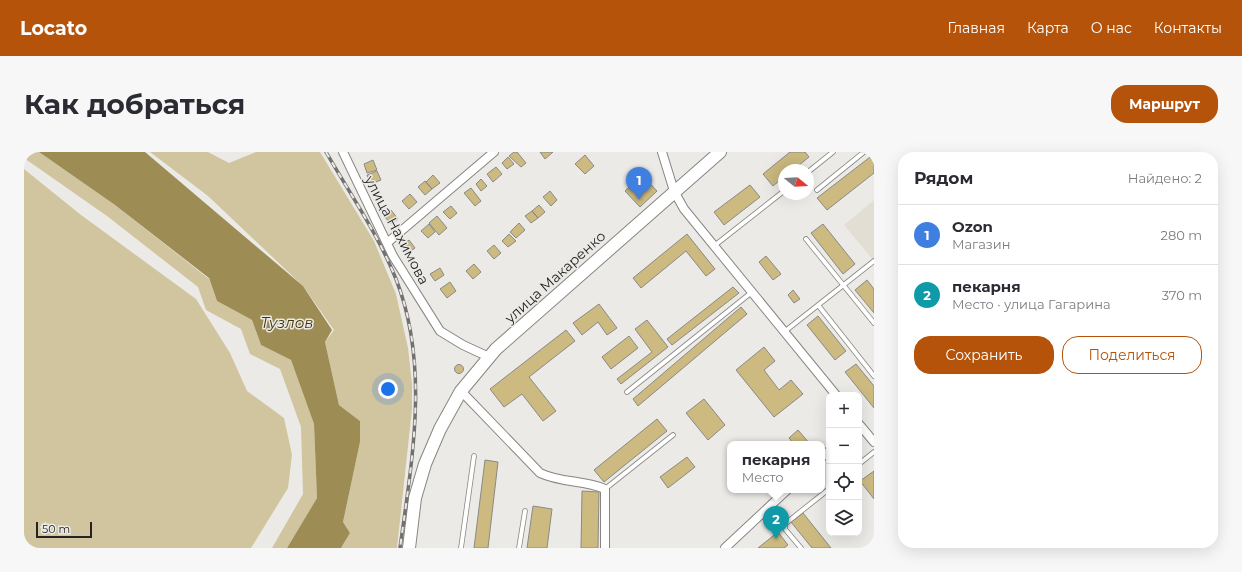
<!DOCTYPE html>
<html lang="ru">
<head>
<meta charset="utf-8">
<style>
	:root { --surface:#fff; --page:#f7f7f7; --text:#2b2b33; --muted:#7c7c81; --line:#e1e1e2; --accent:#b45309 }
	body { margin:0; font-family:Montserrat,sans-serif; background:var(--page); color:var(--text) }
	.controls { position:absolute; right:12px; bottom:12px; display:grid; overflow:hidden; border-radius:8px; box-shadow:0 4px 16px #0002 }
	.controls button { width:36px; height:36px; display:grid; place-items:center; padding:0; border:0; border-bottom:1px solid var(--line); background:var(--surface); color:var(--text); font:20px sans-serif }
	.compass { position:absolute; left:754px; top:12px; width:36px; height:36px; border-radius:50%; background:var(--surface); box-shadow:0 4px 16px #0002; rotate:108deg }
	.scale { position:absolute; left:12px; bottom:10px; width:56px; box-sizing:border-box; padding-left:4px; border:2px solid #252423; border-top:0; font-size:11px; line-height:14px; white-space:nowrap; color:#252423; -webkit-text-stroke:3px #ebeae6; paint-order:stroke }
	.you { position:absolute; left:364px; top:237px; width:14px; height:14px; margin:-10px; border:3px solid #fff; border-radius:50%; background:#1a73e8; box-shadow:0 0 0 6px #1a73e833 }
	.badge { display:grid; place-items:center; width:26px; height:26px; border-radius:50%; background:var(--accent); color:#fff; font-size:13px; font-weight:700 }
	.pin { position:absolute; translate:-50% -33px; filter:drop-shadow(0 1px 2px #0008) }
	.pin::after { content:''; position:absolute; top:21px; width:14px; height:12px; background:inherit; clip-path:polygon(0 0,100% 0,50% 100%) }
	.popup { position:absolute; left:703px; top:289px; width:98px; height:52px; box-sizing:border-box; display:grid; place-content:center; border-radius:8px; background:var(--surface); filter:drop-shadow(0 1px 3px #0005); font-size:13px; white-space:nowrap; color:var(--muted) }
	.popup b { font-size:15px; color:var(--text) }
	.popup::after { content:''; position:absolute; left:50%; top:100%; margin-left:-8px; border:8px solid transparent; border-top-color:var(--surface) }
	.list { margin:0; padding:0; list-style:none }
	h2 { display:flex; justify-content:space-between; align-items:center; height:52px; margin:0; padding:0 16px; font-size:17px }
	h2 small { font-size:13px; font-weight:400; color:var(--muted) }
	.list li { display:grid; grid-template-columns:26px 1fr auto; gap:12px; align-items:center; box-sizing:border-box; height:60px; padding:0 16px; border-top:1px solid var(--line) }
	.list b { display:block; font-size:15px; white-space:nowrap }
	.list p { margin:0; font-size:13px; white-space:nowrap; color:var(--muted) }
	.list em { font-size:13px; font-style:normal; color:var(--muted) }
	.actions { display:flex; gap:8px; padding:12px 16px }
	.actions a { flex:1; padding:9px 0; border:1px solid var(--accent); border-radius:16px; text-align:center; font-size:14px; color:var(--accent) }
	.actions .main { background:var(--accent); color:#fff }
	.icon { flex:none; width:22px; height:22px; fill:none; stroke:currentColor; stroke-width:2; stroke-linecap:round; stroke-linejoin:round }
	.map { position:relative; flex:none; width:850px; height:396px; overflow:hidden; border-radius:16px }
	header { display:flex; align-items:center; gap:24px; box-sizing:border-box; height:56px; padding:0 20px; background:var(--accent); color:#fff }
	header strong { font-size:19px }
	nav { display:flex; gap:22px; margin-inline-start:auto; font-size:14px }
	.intro { display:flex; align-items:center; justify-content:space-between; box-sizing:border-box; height:96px; padding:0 24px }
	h1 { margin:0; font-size:28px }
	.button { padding:10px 18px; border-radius:16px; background:var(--accent); color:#fff; font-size:14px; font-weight:700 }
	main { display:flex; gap:24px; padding:0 24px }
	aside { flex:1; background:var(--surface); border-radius:16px; box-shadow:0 4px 16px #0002 }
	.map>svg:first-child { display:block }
	.built { fill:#e2ded3 }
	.green { fill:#d1c59f }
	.water { fill:#9d8c54 }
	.building { fill:#ccba81; stroke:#8a8986 }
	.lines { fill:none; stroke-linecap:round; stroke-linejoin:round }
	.lane-casing { stroke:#878682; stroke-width:5.5 }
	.street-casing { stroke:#878682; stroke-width:10 }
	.secondary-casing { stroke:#878682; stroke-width:14 }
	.lane { stroke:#fff; stroke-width:4 }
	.street { stroke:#fff; stroke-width:8 }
	.secondary { stroke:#fff; stroke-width:12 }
	.rail-casing { stroke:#72716f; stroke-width:3.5 }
	.rail { stroke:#ebeae6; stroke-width:2; stroke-dasharray:6; stroke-linecap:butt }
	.labels { text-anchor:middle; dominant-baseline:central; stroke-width:3; stroke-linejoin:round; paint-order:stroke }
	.street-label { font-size:14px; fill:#252423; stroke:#ebeae6 }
	.water-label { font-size:15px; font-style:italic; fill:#433606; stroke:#ebeae6 }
</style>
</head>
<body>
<header>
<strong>Locato</strong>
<nav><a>Главная</a><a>Карта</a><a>О нас</a><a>Контакты</a></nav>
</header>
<div class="intro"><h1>Как добраться</h1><a class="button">Маршрут</a></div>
<main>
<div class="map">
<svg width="850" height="396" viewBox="0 0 850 396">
	<rect width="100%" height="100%" fill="#ebeae6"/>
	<path class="built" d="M850,48V109L820,73Z"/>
	<path class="green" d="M0,0H15L91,53L185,127L193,149L228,168L237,193L267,208L290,272L293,346L263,396H248L279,342L277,275L256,217L226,202L217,177L182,158L174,135L83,64L0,6Z
		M126,0H184L205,11L232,0H296L350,89L372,142L384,196L388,232V257L373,396H317L326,381L319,370L336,290V269L315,253L301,190L310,178L279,134L184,44Z
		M0,17L57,63L172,147L206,201L223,239L260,266L268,303L264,336L227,396H0Z"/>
	<path class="water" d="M15,0H121L279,134L308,178L301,190L315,253L336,269V290L319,370L326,381L317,396H263L293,346L290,272L267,208L237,193L228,168L193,149L185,126L91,53Z"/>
	<path class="building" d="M490,0H493L502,11L497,15L485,4Z
		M516,0H529L521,7Z
		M766,0H781L785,5L769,18H760V25L749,34L739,22Z
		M850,2V21L803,58L793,46Z
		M561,3L570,14L561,22L551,12Z
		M484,5L490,12L483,17L478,11Z
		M349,8L353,18L343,21L340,12Z
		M472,15L478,22L469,30L463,22Z
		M353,19L357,28L347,32L343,23Z
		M409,23L416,31L408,37L402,30Z
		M618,23L633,39L616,55L601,39Z
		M457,27L463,34L457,39L452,32Z
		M401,29L408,37L401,43L394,35Z
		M726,33L736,45L700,73L690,60Z
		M447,36L457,49L451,54L440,41Z
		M526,39L533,48L527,54L519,45Z
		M386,42L393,50L385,57L378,49Z
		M515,53L521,60L514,66L508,59Z
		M427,54L433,61L426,67L419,60Z
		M367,58L374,67L367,72L360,64Z
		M508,59L514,66L507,71L501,64Z
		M413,64L423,76L415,83L405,71Z
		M495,71L501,78L492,86L486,80Z
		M405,72L411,80L404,86L397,79Z
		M799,72L831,112L819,122L787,81Z
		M485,82L492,89L484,95L478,89Z
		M663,82L691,117L682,124L662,99L617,136L609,126Z
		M385,88L391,96L384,101L378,93Z
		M470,93L477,101L470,107L463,99Z
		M742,104L757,122L749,128L735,110Z
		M450,112L457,120L449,127L442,119Z
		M416,116L420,123L411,129L406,122Z
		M843,128L850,137V161L831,138Z
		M426,130L432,139L423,146L416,137Z
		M709,135L715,141L648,193L643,187Z
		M769,138L776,147L770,151L764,143Z
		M575,152L593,176L583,183L574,170L558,183L549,171Z
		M717,155L723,162L614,254L609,247Z
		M794,164L822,199L811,208L783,173Z
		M623,168L644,195L597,232L593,227L628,200L611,177Z
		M542,178L551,189L505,225L532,259L519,269L498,242L480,255L466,237Z
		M605,184L614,196L587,217L578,205Z
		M740,195L751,209L740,218L755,238L767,228L779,242L750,265L712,218Z
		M832,212L850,234V256L821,220Z
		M430.5 217a4.5 4.5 0 1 1 9 0a4.5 4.5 0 1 1-9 0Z
		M680,247L701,273L684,288L662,261Z
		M633,267L643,279L580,330L570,318Z
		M774,278L786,292H770L765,286Z
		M663,305L671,315L644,336L636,325Z
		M461,308L474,310L464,396H450Z
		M850,319V347L836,329Z
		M558,339L575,340L574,396H557Z
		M509,354L528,357L523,396H503Z
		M779,361L807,396H788L767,370Z
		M754,380L764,393L760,396H734Z"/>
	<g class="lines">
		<g class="lane-casing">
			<path id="lane" d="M784,20L809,0
				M793,38L840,0
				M782,87L850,171
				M690,94L760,39
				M794,153L850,224
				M760,180L850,109
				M603,240L728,140
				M835,312L850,300
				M581,337L649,283
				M437,396L450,304
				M495,396L501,359
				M777,396L761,377V372L805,337"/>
		</g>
		<g class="street-casing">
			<path id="street" d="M319,0L369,104L416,179L439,193L465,205
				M638,0L650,39L660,57L812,243
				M363,91L470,0
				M437,239L516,321C537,331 560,328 581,337V396
				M835,272L850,290
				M798,305L805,299
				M701,396L763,338"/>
		</g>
		<g class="secondary-casing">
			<path id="secondary" d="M385,396L391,346L401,312L416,277L437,239L472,197L696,0"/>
		</g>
		<use href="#lane" class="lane"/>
		<use href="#street" class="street"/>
		<use href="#secondary" class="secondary"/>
		<g class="rail-casing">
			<path id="rail" d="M302,0C326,42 354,82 372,127C406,214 388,307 376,396"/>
		</g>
		<use href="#rail" class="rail"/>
	</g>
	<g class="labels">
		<g class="street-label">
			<text transform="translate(373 78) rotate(62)">улица Нахимова</text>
			<text transform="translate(531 125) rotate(-42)">улица Макаренко</text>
		</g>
		<g class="water-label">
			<text x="263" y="170">Тузлов</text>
		</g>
	</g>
</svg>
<div class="controls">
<button>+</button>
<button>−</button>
<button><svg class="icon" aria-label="locate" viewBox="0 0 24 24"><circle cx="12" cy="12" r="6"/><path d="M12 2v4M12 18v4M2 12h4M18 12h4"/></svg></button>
<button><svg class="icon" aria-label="layers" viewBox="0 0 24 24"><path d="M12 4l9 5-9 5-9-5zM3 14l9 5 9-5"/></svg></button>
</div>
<svg class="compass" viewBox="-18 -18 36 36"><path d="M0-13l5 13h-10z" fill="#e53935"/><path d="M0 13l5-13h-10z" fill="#7c7c81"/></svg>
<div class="scale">50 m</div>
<div class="you"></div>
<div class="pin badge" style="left:615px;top:48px;background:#3f7fe0">1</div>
<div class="pin badge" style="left:752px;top:387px;background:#0f9aa8">2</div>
<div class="popup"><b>пекарня</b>Место</div>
</div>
<aside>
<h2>Рядом<small>Найдено: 2</small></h2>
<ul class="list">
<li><span class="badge" style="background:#3f7fe0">1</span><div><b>Ozon</b><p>Магазин</p></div><em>280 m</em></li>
<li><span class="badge" style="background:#0f9aa8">2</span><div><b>пекарня</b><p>Место · улица Гагарина</p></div><em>370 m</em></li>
</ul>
<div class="actions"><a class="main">Сохранить</a><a>Поделиться</a></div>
</aside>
</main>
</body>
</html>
